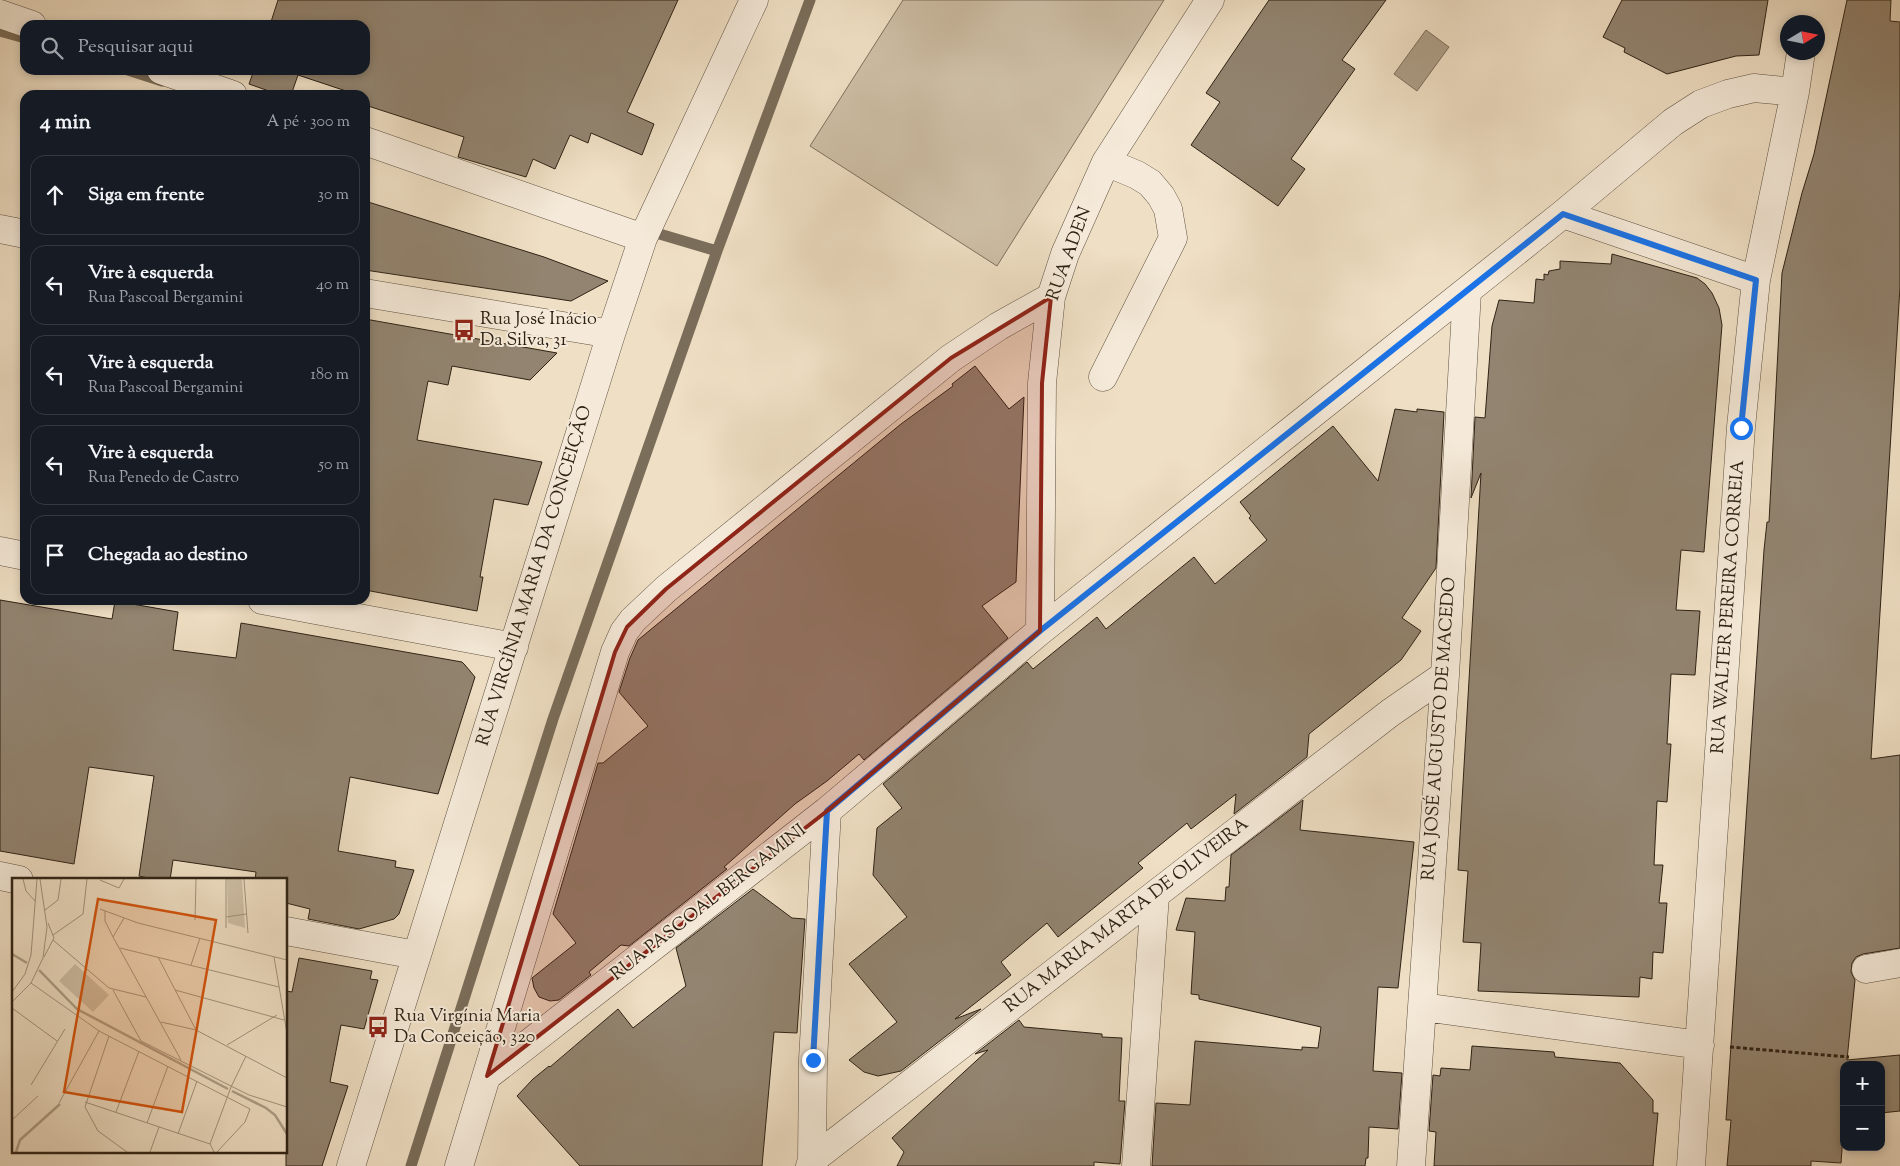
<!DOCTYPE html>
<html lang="pt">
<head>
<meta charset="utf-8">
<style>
	:root { --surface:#171b24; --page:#242831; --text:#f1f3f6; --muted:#9ea1a6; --line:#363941 }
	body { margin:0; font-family:"Sorts Mill Goudy",serif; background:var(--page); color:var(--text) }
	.controls { position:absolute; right:15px; bottom:15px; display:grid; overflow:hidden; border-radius:10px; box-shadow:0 2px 8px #0003 }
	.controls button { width:45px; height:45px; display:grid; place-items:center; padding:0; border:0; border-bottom:1px solid var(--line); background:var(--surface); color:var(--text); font:25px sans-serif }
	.compass { position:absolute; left:1780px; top:15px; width:45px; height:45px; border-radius:50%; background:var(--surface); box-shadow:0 2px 8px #0003; rotate:80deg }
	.stop { position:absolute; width:15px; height:15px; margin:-11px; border:4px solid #1a73e8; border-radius:50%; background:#fff }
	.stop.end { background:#1a73e8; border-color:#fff; box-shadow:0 1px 5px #0008 }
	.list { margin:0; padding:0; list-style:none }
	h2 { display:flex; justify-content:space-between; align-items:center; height:65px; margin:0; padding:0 20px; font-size:21px }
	h2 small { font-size:16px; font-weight:400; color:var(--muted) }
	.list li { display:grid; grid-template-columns:32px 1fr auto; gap:15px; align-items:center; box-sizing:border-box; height:80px; margin:0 10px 10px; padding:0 10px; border:1px solid var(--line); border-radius:15px }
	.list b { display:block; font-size:19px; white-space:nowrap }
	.list p { margin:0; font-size:16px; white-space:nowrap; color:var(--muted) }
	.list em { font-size:16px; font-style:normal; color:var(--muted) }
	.icon { flex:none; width:28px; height:28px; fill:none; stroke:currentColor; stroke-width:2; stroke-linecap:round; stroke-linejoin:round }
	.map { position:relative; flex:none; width:1900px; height:1166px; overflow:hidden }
	.search { position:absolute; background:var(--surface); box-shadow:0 2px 8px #0003; left:20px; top:20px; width:350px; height:55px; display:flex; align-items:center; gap:12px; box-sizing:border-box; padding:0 18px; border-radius:15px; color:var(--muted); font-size:19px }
	.panel { position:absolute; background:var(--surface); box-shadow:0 2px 8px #0003; left:20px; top:90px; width:350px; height:515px; border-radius:15px }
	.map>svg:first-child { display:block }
	.green { fill:#cebfa6; stroke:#7e705e }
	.water { fill:#ad9f88; stroke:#7a6d5a }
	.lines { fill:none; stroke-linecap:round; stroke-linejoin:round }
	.stream { stroke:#7a6d5a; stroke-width:11 }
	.building { fill:#928470; stroke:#2e2215 }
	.minor-casing { stroke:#5e5141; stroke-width:29 }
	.path { stroke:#2e2215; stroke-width:3; stroke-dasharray:4 2.5; stroke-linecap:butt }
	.minor { stroke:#f5ead9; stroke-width:28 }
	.route { stroke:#1a73e8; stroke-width:6 }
	.marked { fill:#8f2418; fill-opacity:0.2; stroke:#8f2418; stroke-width:4; stroke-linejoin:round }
	.labels { text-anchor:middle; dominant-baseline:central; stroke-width:4; stroke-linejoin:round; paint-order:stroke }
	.street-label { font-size:18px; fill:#2e2215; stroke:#f5ead9 }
	.poi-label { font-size:18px; fill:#2e2215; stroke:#f5ead9; text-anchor:start }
	.inset-river { fill:none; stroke:#ad9f88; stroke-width:2.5 }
	.inset-road { fill:none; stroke:#a2937e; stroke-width:1 }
	.view { fill:#d5540d; fill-opacity:0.15; stroke:#d5540d; stroke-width:2.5 }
	.inset-edge { fill:none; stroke:#2e2215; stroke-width:2.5 }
</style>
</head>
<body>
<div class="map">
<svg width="1900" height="1166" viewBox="0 0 1900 1166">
	<rect width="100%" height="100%" fill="#efdfc4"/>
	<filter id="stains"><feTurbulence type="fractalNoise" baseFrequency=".004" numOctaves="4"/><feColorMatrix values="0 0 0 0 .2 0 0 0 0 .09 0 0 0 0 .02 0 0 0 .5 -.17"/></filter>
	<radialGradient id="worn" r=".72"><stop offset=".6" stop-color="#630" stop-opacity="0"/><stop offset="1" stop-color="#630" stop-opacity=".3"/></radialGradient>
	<path class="green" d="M903,0H1164L997,266L810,146Z"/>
	<path class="water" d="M1426,30L1449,47L1417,91L1394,74Z"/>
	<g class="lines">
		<path class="stream" d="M0,31L25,38
			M128,70L162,81
			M646,230L717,251
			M411,1166L553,719L717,251L810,0"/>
	</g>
	<path class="building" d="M278,0H678L627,112L654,124L642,155L591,133L588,143L570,135L555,169L533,159L526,177L458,157L464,137L365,105V95H358L298,75L291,95H280L249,84L254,70H365V25H270Z
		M1269,0H1386L1342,60L1355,69L1291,159L1305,169L1278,206L1191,145L1220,102L1206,93Z
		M1622,0H1768L1759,55L1736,56L1667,74L1624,52L1625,48L1603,37Z
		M1847,0H1891L1890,21L1900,22V287L1871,759L1900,755V948L1863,954L1856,957L1852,963L1851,972L1855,980L1847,1060L1900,1055V1111L1881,1113V1065H1844V1122L1841,1163L1811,1161V1166H1727L1731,1120H1726L1764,550L1767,522H1769L1782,273L1802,193L1814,154Z
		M365,201L544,257L608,281L571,301L365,270Z
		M1612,254L1697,278L1705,284L1712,293L1719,308L1722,325L1704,552L1681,550L1676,610L1700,611L1695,675L1671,674L1667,744H1671L1667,802L1657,801L1654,865H1663L1659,903H1667L1663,953L1653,952L1652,979L1640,977L1639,997L1478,991L1481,943L1463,942L1468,871L1458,870L1481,473L1471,498L1475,417L1485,418L1492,326L1499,300L1534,303L1536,279L1544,280V274L1548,275L1549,271L1560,269V261L1611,264Z
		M365,319L557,353L530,380L452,366L448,385L428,381L417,440L542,462L528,505L494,499L480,577H483L477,611L365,590Z
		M975,366L1009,409L1024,397L1016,582L982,606L1008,638L864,760L859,754L827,781L795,804L724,867L727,869L629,946L621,945L589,972L591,975L559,1000L550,1001L539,997L534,988L532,978L576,943L553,914L598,763H603L648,726L619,692L630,658L638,640L901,424L953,386L952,384Z
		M1395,409L1417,412V409L1444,412L1436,568L1402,618L1421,631L1401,660L1309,734L1307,757L1234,814L1236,794L1191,829L1187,823L1138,863L1143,868L1058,937L1047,923L1001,962L1011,975L955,1019L981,1009L901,1071L878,1076L864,1072L849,1060L897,1022L849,964L907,917L873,875L877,828L902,808L883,784L1027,662L1033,669L1097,617L1106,629L1194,557L1215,584L1267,540L1249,518L1251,516L1240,502L1333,426L1378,481Z
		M0,600L112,619L115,601L178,612L173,650L236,658L241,623L462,662L465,665L475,677L438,794L350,777L338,851L396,861L395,867L414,870L399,914L394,919L359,929L308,919L310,909L286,903V880H255L256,872L173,860L170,880H157L139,876L154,776L89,767L74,864L0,851Z
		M1303,800L1300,830L1414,842L1398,988L1378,987L1373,1071L1402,1073L1398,1129L1369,1127L1368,1158H1366L1365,1166H1152L1156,1103L1190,1105L1195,1041L1302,1050V1047L1318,1048L1321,1027L1199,999V995L1191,994L1195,932L1176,930L1186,898L1225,901L1226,887H1229L1231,855Z
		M753,889L792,918L805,919L797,1033L774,1032L762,1166H580L517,1096L533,1079L549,1066L550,1067L618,1009L633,1028L686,986L676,948Z
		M299,958L372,971L370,979L378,980L364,1029L341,1025L330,1082L348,1086L322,1166H286V991L292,992Z
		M1019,1020L1024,1027L1102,1034V1037L1122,1038L1119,1101H1125L1120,1164L1094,1162V1166H897L904,1152L892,1138L988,1050L975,1054Z
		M1472,1046L1554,1052L1555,1057L1620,1063L1653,1100V1113H1658L1653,1166H1434L1436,1132L1429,1131L1433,1075L1440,1076L1441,1068L1470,1070Z"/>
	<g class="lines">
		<g class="minor-casing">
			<path id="minor" d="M0,14L32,25
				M161,70L233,95
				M365,141L643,238
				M1563,214L1673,122L1701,104L1728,94L1754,88L1795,92
				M0,229L25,234
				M365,293L611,334
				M1103,377L1173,238L1168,209L1161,196L1150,183L1137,175L1106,162
				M0,551L25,556
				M262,600L514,647
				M1040,631L1042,383L1051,297L1065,254L1106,162L1210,0
				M0,876L19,880
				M286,931L416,955
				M1866,969L1900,963
				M1423,1007L1700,1045
				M487,1076L827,811L1040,631L1563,214L1756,280
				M812,1160L1390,713L1445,675
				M351,1166L611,334L643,238L754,0
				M459,1166L615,652L624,632L633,620L666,589L951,358L999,326L1051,297
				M810,1166L812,1160L813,1060L827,811
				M1136,1166L1155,895
				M1411,1166L1445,675L1467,292
				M1691,1166L1741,427L1756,280L1795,92L1801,52"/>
		</g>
		<path class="path" d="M1730,1047L1849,1057"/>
		<use href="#minor" class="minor"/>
	</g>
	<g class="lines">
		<path class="route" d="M813,1060L827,811L1040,631L1563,214L1756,280L1741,428"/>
	</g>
	<path class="marked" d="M1051,297L1042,383L1040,631L827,811L487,1076L615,652L627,627L666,589L951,358Z"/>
	<defs>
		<g id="bus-bare" transform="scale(1.725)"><path d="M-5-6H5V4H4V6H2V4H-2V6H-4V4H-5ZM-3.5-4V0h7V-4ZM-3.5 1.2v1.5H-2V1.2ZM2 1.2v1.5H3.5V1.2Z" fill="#8f2418" stroke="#f5ead9" stroke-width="2.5" paint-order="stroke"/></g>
	</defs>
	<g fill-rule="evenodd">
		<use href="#bus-bare" x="464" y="330"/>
		<use href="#bus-bare" x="378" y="1027"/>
	</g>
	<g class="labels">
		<g class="street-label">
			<text transform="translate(1070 254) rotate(-70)">RUA ADEN</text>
			<text transform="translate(535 576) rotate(-73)">RUA VIRGÍNIA MARIA DA CONCEIÇÃO</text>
			<text transform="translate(1729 607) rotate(-86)">RUA WALTER PEREIRA CORREIA</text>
			<text transform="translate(1440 729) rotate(-86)">RUA JOSÉ AUGUSTO DE MACEDO</text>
			<text transform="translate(709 903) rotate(-38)">RUA PASCOAL BERGAMINI</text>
			<text transform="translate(1127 916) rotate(-38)">RUA MARIA MARTA DE OLIVEIRA</text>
		</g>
		<g class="poi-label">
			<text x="480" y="320">Rua José Inácio<tspan x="480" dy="21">Da Silva, 31</tspan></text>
			<text x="394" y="1017">Rua Virgínia Maria<tspan x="394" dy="21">Da Conceição, 320</tspan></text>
		</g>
	</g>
	<g transform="translate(12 878)">
		<rect width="275" height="275" fill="#efdfc4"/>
		<path d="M215,1H230L233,50L216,45ZM63,86L97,117L81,134L47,103Z" fill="#cebfa6"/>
		<path class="inset-river" d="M0,76L15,85M27,92L65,131L216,211M220,213L254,230L263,237L275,256M4,274L8,262L48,226"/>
		<path class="inset-road" d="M11,1L14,13L23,23M214,1V50M232,1L236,55M88,2L107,10L112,1M88,31L126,45L275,82M33,32L46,22L49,1M93,33V43L101,59M214,39L234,36M112,40L101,59L169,182M183,42L184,1M41,57L71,36L75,1M41,62L97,110L134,119M108,70L267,109M32,79L42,60L36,45M146,79L184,152M262,79L275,155M179,87L188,60M19,105L87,153L238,231L233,244L205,274M101,112L129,163L237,217L275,229M163,112L272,142M0,114L13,96L19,77L25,1M0,124L19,105L31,80L35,49L28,1M0,130L45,163M149,144L184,152L275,200M97,158L73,229L86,253L115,274M215,167L265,137M19,207L53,151M73,224L198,266L202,274M47,225L87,153M104,234L127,173M0,242L26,218M135,245L156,188M166,256L185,203M198,266L219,209L234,178M138,274L147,249"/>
		<path class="view" d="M86,21L204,42L170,234L52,214Z"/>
		<rect width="275" height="275" class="inset-edge"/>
	</g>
	<rect width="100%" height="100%" filter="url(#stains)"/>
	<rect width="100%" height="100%" fill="url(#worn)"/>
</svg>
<div class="controls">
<button>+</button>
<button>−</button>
</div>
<svg class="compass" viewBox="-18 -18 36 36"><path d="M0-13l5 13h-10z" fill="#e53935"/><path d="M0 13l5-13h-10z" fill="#9ea1a6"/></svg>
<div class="stop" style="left:1741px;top:428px"></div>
<div class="stop end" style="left:813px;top:1060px"></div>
<div class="search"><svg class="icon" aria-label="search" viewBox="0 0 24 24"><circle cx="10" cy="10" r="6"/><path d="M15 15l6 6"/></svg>Pesquisar aqui</div>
<section class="panel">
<h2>4 min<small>A pé · 300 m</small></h2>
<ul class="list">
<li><svg class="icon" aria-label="ahead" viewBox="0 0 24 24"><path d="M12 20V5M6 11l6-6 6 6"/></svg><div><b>Siga em frente</b></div><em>30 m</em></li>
<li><svg class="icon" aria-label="left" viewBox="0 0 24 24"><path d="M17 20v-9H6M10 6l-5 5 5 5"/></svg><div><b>Vire à esquerda</b><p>Rua Pascoal Bergamini</p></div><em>40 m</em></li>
<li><svg class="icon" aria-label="left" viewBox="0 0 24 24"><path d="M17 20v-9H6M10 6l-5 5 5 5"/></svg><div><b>Vire à esquerda</b><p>Rua Pascoal Bergamini</p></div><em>180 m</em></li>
<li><svg class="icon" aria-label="left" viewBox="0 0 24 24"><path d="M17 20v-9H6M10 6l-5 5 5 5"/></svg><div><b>Vire à esquerda</b><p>Rua Penedo de Castro</p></div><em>50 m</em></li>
<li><svg class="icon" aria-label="arrive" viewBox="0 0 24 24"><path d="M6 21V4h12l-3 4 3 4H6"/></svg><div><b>Chegada ao destino</b></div></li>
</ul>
</section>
</div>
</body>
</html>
